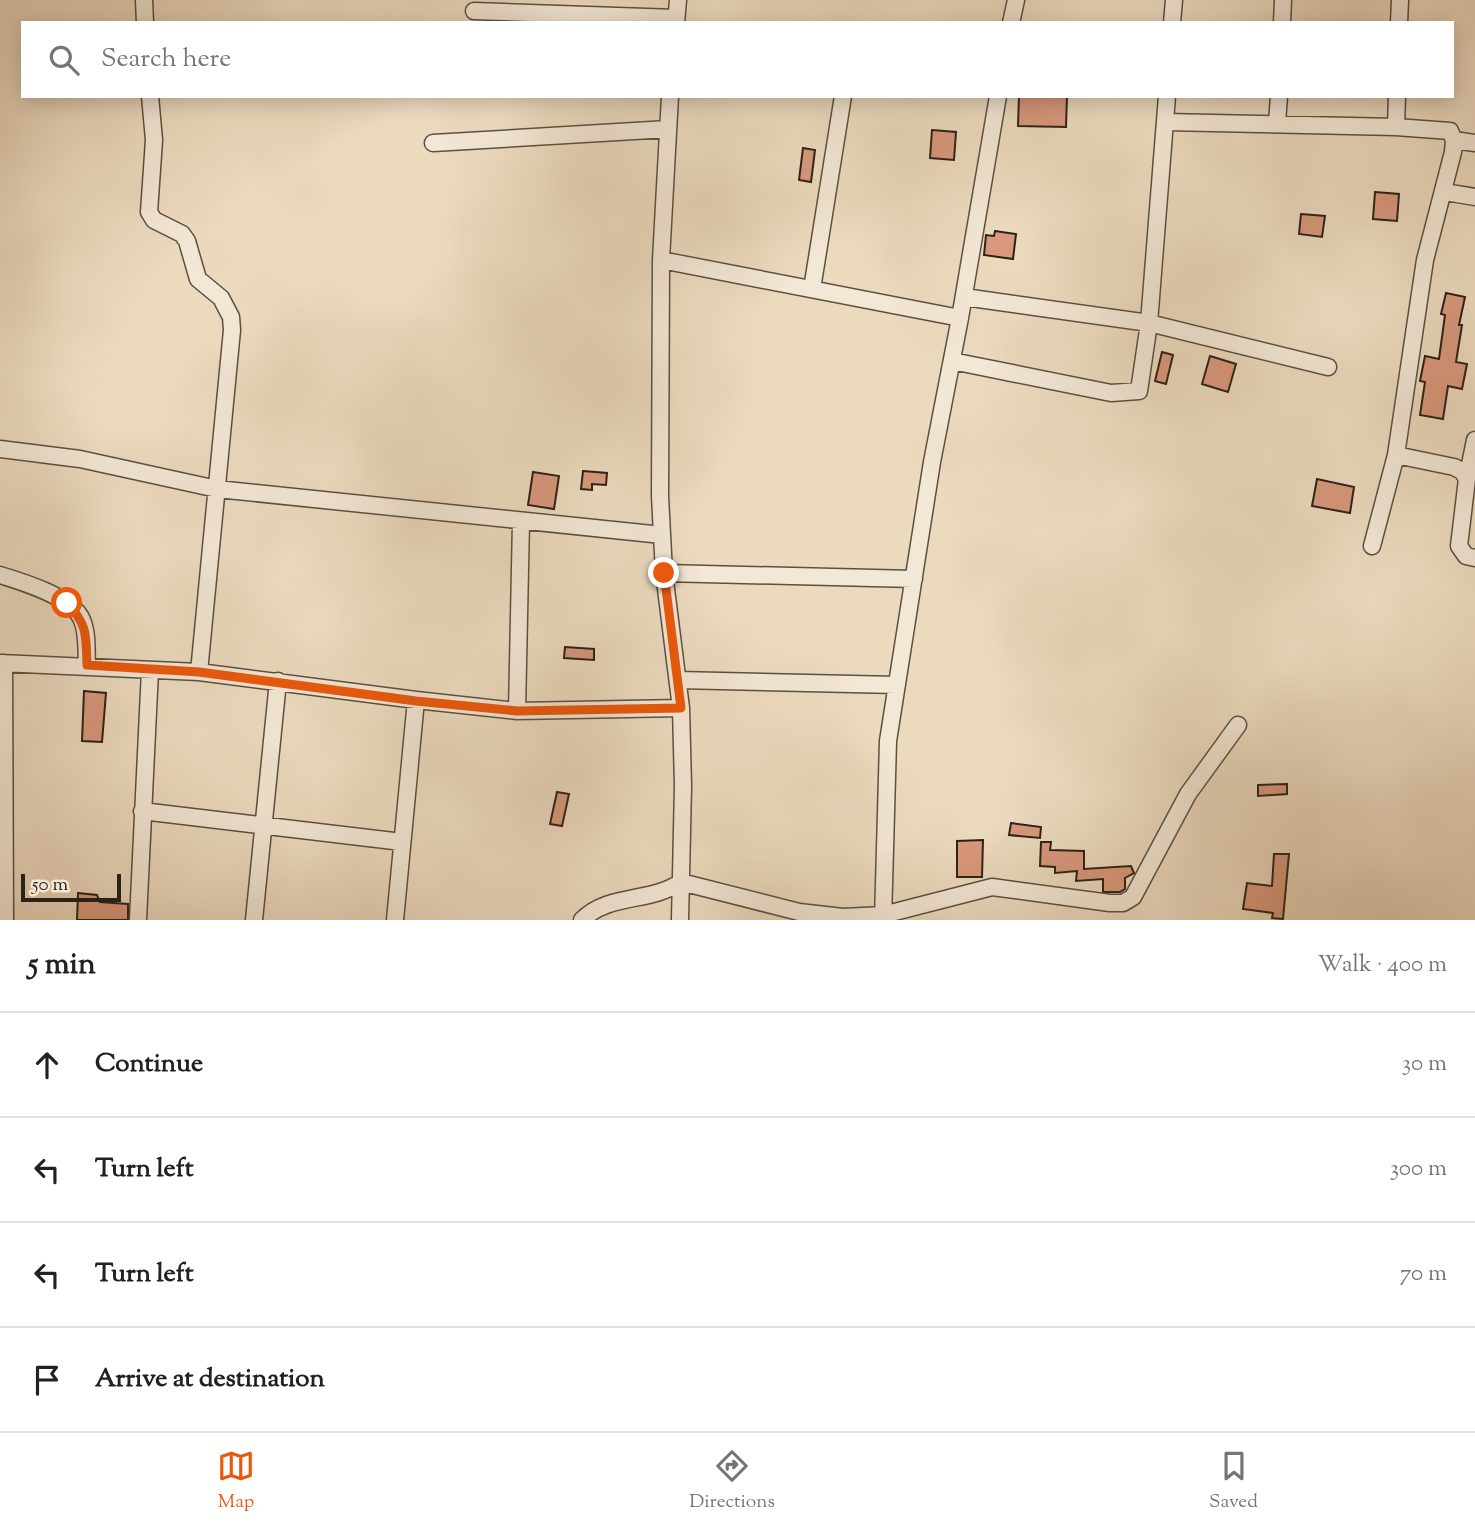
<!DOCTYPE html>
<html lang="en">
<head>
<meta charset="utf-8">
<style>
	:root { --surface:#fff; --page:#f2f2f2; --text:#202124; --muted:#757577; --line:#e0e0e0; --accent:#ea580c }
	body { margin:0; font-family:"Sorts Mill Goudy",serif; background:var(--page); color:var(--text) }
	.scale { position:absolute; left:21px; bottom:18px; width:100px; box-sizing:border-box; padding-left:7px; border:4px solid #2b2217; border-top:0; font-size:19px; line-height:24px; white-space:nowrap; color:#2b2217; -webkit-text-stroke:5px #f3e7d5; paint-order:stroke }
	.stop { position:absolute; width:21px; height:21px; margin:-16px; border:5px solid #ea580c; border-radius:50%; background:#fff }
	.stop.end { background:#ea580c; border-color:#fff; box-shadow:0 2px 7px #0008 }
	.list { margin:0; padding:0; list-style:none }
	h2 { display:flex; justify-content:space-between; align-items:center; height:91px; margin:0; padding:0 28px; font-size:30px }
	h2 small { font-size:23px; font-weight:400; color:var(--muted) }
	.list li { display:grid; grid-template-columns:46px 1fr auto; gap:21px; align-items:center; box-sizing:border-box; height:105px; padding:0 28px; border-top:2px solid var(--line) }
	.list b { display:block; font-size:26px; white-space:nowrap }
	.list em { font-size:23px; font-style:normal; color:var(--muted) }
	.icon { flex:none; width:38px; height:38px; fill:none; stroke:currentColor; stroke-width:2; stroke-linecap:round; stroke-linejoin:round }
	.map { position:relative; flex:none; width:1475px; height:920px; overflow:hidden }
	.search { position:absolute; background:var(--surface); box-shadow:0 4px 18px #0003; left:21px; right:21px; top:21px; height:77px; display:flex; align-items:center; gap:18px; box-sizing:border-box; padding:0 24px; border-radius:0px; color:var(--muted); font-size:26px }
	.sheet { height:511px; background:var(--surface) }
	nav { display:flex; justify-content:space-around; align-items:center; box-sizing:border-box; height:98px; border-top:2px solid var(--line); background:var(--surface); font-size:19px; color:var(--muted) }
	nav a { display:grid; justify-items:center; gap:4px }
	nav .on { color:var(--accent) }
	.map>svg:first-child { display:block }
	.building { fill:#d9987d; stroke:#2b2217; stroke-width:2 }
	.lines { fill:none; stroke-linecap:round; stroke-linejoin:round }
	.minor-casing { stroke:#5b5041; stroke-width:19 }
	.minor { stroke:#f3e7d5; stroke-width:16 }
	.route { stroke:#ea580c; stroke-width:9 }
</style>
</head>
<body>
<div class="map">
<svg width="1475" height="920" viewBox="0 0 1475 920">
	<rect width="100%" height="100%" fill="#ecdabf"/>
	<filter id="stains"><feTurbulence type="fractalNoise" baseFrequency=".00286" numOctaves="4"/><feColorMatrix values="0 0 0 0 .2 0 0 0 0 .09 0 0 0 0 .02 0 0 0 .5 -.17"/></filter>
	<radialGradient id="worn" r=".72"><stop offset=".6" stop-color="#630" stop-opacity="0"/><stop offset="1" stop-color="#630" stop-opacity=".3"/></radialGradient>
	<path class="building" d="M1019,96H1067L1066,127L1018,126Z
		M932,130L956,132L954,160L930,158Z
		M803,148L815,150L811,182L799,180Z
		M1375,192L1399,194L1397,221L1373,219Z
		M1301,214L1325,216L1322,237L1299,234Z
		M995,231L1016,234L1013,259L984,255L986,235L994,236Z
		M1446,293L1465,297L1459,325H1462L1456,362L1467,364L1462,389L1448,386L1443,419L1420,415L1425,382L1420,381L1425,356L1439,359L1445,315L1441,314Z
		M1162,352L1173,355L1166,384L1155,381Z
		M1210,356L1236,364L1228,392L1202,384Z
		M583,471L607,473L606,485L592,484V490L581,489Z
		M533,472L559,476L554,509L528,505Z
		M1317,479L1354,487L1350,513L1312,506Z
		M565,647L594,649V660L564,658Z
		M84,691L106,693L102,742L82,741Z
		M1287,784V794L1258,796V785Z
		M557,792L569,794L562,826L550,824Z
		M1011,823L1041,827L1040,838L1009,835Z
		M983,840L982,877H957V841Z
		M1041,842H1051L1050,850L1084,851V869L1131,866L1134,873L1125,878V889L1120,892H1103V879L1076,881L1077,871L1055,873V867L1040,866Z
		M1274,854H1289L1283,919L1272,918L1273,913L1243,909L1247,883L1272,886Z
		M78,893L97,895L100,902L128,904V920H77Z"/>
	<g class="lines">
		<g class="minor-casing">
			<path id="minor" d="M144,0L145,23
				M474,11L676,18
				M676,23L678,0
				M1011,23L1016,0
				M1172,23L1174,0
				M1282,23L1283,0
				M1399,23L1400,0
				M150,96L154,140L149,212L154,220L182,234L187,241L198,279L221,298L231,317L232,330L199,672
				M670,96L661,260L660,496L664,573L681,708L683,786L680,920
				M1165,122L1396,127
				M1277,123L1279,96
				M1454,140L1475,143
				M433,143L668,129
				M1445,192L1475,197
				M661,260L960,318
				M812,289L843,96
				M964,297L1149,323L1328,367
				M952,361L1111,393L1139,391L1149,323L1167,96
				M0,449L80,459L217,489L662,535
				M1396,455L1454,467L1462,471L1467,479L1459,546L1466,556L1475,558
				M1467,479L1475,440
				M1372,546L1396,455L1425,260L1453,152L1454,140L1450,131L1396,127L1397,96
				M664,573L914,579
				M0,575C23,582 73,597 82,620C88,634 86,651 87,665
				M0,663L199,672L416,700L517,711L681,708
				M4,663L5,920
				M678,680L897,685
				M517,711L521,521
				M142,811L402,842
				M138,920L150,670
				M254,920L278,681
				M395,920L416,700
				M582,920C609,893 650,903 681,882L799,912L843,917L883,915L992,887L1110,903H1123L1133,897L1188,794L1238,725
				M883,920L888,741L932,462L960,318L998,96"/>
		</g>
		<use href="#minor" class="minor"/>
	</g>
	<g class="lines">
		<path class="route" d="M67,603C88,625 86,636 87,665L199,672L416,701L517,711L681,708L664,573"/>
	</g>
	<rect width="100%" height="100%" filter="url(#stains)"/>
	<rect width="100%" height="100%" fill="url(#worn)"/>
</svg>
<div class="scale">50 m</div>
<div class="stop" style="left:67px;top:603px"></div>
<div class="stop end" style="left:664px;top:573px"></div>
<div class="search"><svg class="icon" aria-label="search" viewBox="0 0 24 24"><circle cx="10" cy="10" r="6"/><path d="M15 15l6 6"/></svg>Search here</div>
</div>
<section class="sheet">
<h2>5 min<small>Walk · 400 m</small></h2>
<ul class="list">
<li><svg class="icon" aria-label="ahead" viewBox="0 0 24 24"><path d="M12 20V5M6 11l6-6 6 6"/></svg><div><b>Continue</b></div><em>30 m</em></li>
<li><svg class="icon" aria-label="left" viewBox="0 0 24 24"><path d="M17 20v-9H6M10 6l-5 5 5 5"/></svg><div><b>Turn left</b></div><em>300 m</em></li>
<li><svg class="icon" aria-label="left" viewBox="0 0 24 24"><path d="M17 20v-9H6M10 6l-5 5 5 5"/></svg><div><b>Turn left</b></div><em>70 m</em></li>
<li><svg class="icon" aria-label="arrive" viewBox="0 0 24 24"><path d="M6 21V4h12l-3 4 3 4H6"/></svg><div><b>Arrive at destination</b></div></li>
</ul>
</section>
<nav>
<a class="on"><svg class="icon" aria-label="map" viewBox="0 0 24 24"><path d="M3 6l6-2 6 2 6-2v14l-6 2-6-2-6 2zM9 4v14M15 6v14"/></svg>Map</a>
<a><svg class="icon" aria-label="directions" viewBox="0 0 24 24"><path d="M12 3l9 9-9 9-9-9zM9 14v-3h6M13 9l2 2-2 2"/></svg>Directions</a>
<a><svg class="icon" aria-label="saved" viewBox="0 0 24 24"><path d="M7 4h10v16l-5-4-5 4z"/></svg>Saved</a>
</nav>
</body>
</html>
